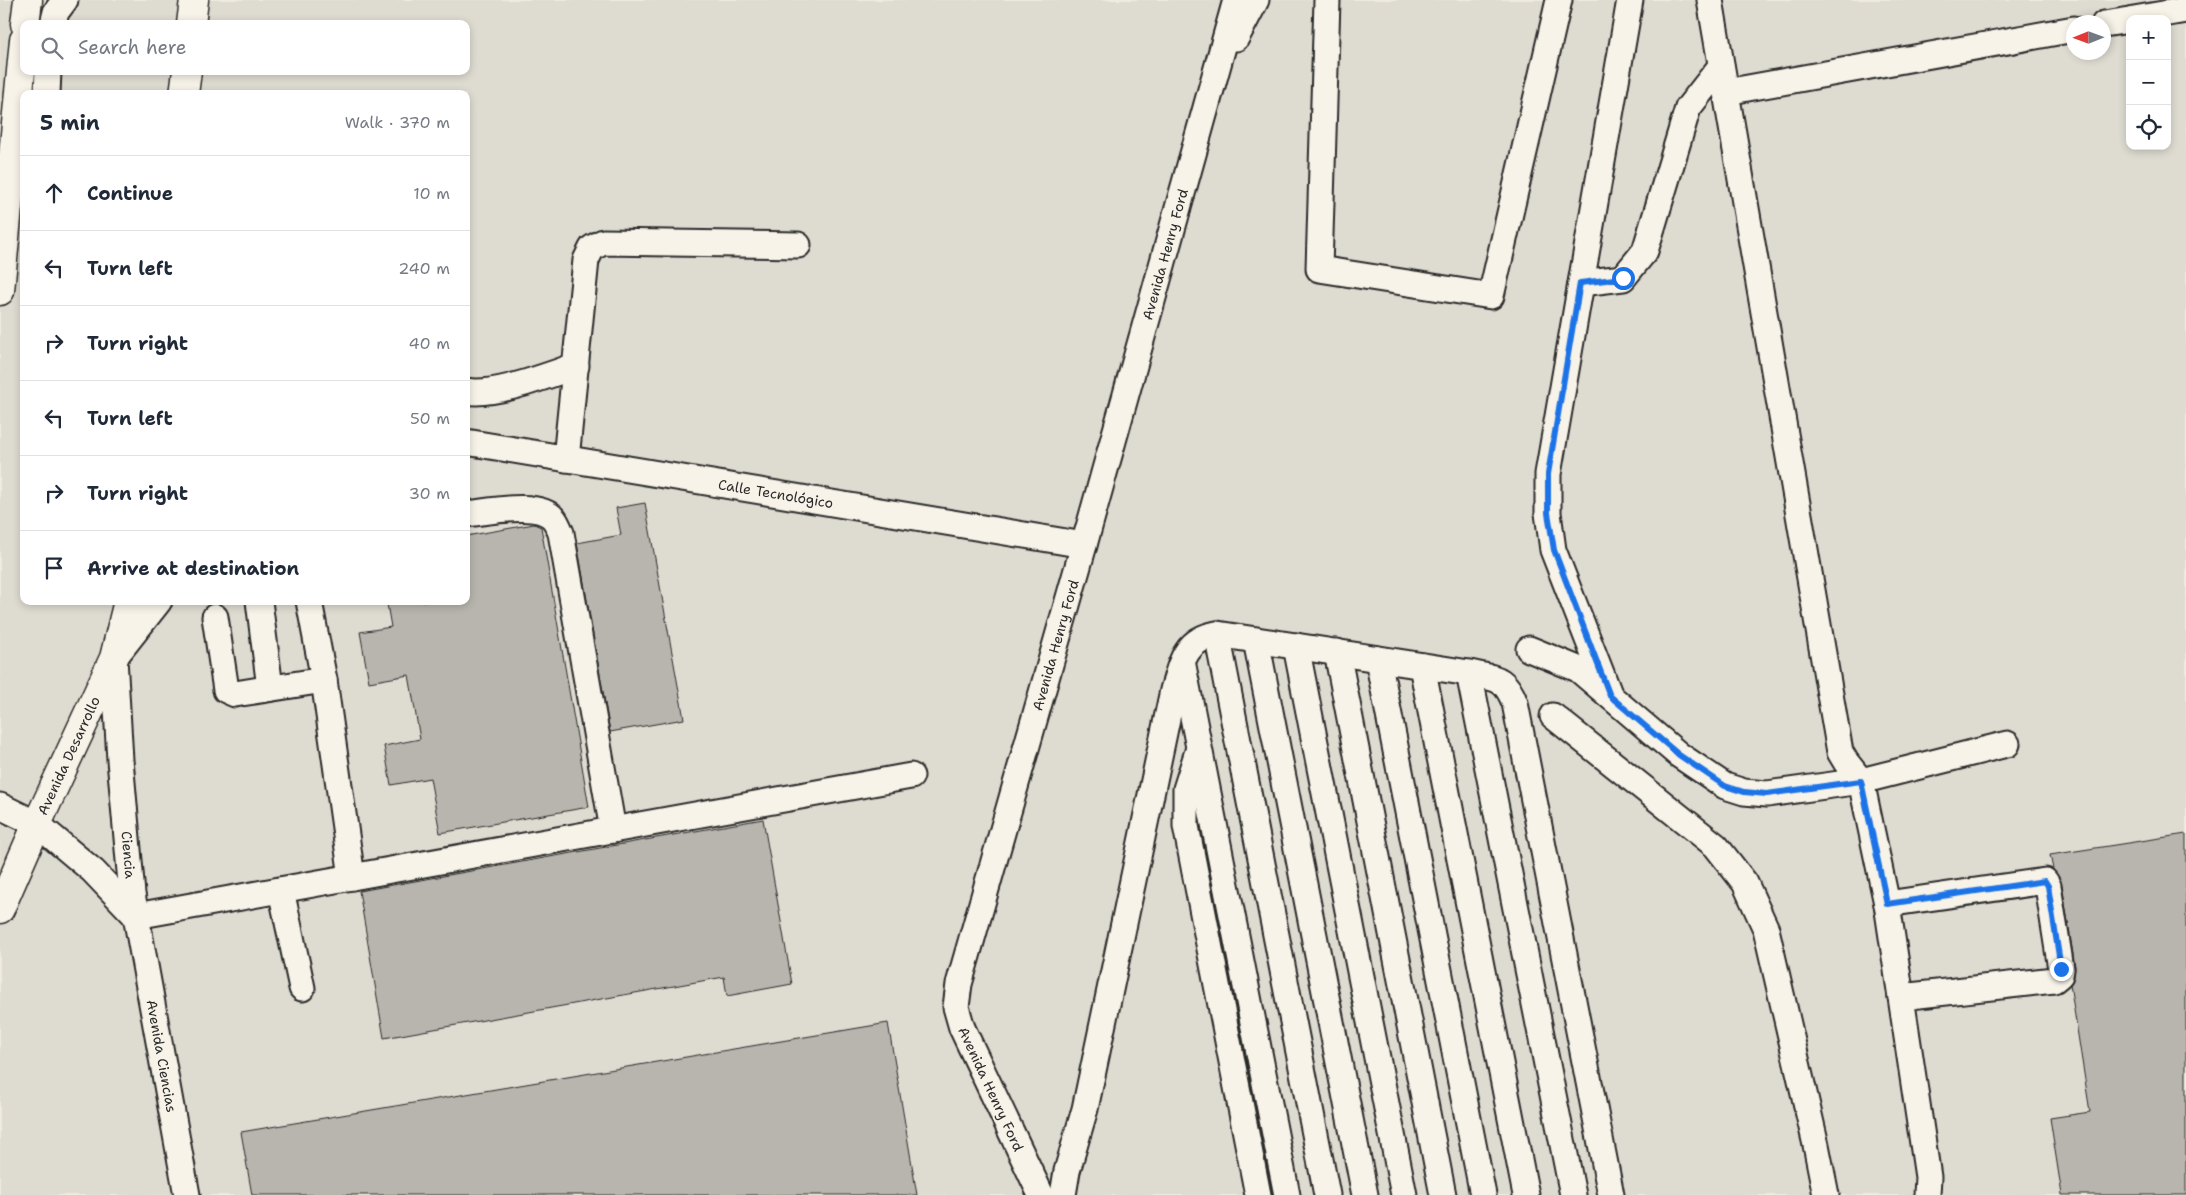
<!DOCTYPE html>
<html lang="en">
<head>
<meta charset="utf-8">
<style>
	:root { --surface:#fff; --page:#f2f2f3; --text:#1f2937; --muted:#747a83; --line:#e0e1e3 }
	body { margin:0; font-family:"Shantell Sans",sans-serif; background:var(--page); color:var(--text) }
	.controls { position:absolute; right:15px; top:15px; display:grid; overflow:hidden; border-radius:10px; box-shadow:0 2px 8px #0003 }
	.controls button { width:45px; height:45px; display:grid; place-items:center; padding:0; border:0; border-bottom:1px solid var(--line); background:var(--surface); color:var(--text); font:25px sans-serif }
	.compass { position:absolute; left:2066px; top:15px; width:45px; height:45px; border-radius:50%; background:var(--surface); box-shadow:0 2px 8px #0003; rotate:269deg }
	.stop { position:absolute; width:15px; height:15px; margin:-11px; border:4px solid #1a73e8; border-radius:50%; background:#fff }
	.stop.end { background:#1a73e8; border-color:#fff; box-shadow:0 1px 5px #0008 }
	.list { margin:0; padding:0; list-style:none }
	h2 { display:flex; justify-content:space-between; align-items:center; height:65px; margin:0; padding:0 20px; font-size:21px }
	h2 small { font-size:16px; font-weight:400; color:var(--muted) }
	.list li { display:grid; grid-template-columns:32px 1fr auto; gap:15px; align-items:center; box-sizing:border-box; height:75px; padding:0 20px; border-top:1px solid var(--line) }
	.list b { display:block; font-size:19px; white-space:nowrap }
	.list em { font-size:16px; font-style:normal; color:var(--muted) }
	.icon { flex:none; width:28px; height:28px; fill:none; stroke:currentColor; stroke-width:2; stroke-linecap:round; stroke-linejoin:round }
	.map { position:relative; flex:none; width:2186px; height:1195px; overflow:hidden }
	.search { position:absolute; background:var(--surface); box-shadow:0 2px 8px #0003; left:20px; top:20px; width:450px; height:55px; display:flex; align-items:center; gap:12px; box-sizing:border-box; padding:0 18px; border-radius:10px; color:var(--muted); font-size:19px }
	.panel { position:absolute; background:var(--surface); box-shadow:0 2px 8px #0003; left:20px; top:90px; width:450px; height:515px; border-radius:10px }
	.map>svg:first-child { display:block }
	.built { fill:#dedbd1; fill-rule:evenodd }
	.building { fill:#b8b5ae; stroke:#2b2b2b }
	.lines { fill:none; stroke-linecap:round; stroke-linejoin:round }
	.minor-casing { stroke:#2b2b2b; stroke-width:29 }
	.major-casing { stroke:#2b2b2b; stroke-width:31 }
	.minor { stroke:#f7f3e8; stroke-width:25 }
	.major { stroke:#f7f3e8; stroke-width:28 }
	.route { stroke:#1a73e8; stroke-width:6 }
	.labels { text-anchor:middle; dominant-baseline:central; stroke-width:4; stroke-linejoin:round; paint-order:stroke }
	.street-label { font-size:14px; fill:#2b2b2b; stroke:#f7f3e8 }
</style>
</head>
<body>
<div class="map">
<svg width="2186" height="1195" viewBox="0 0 2186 1195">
	<rect width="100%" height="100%" fill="#efebe0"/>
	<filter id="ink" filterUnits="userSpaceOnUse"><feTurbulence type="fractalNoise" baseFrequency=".02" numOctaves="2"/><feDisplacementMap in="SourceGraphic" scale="10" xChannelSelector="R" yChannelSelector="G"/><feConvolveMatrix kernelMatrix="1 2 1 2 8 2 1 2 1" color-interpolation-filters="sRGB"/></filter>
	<g filter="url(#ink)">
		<path class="built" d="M0,0H2186V1195H0ZM2130,19H2167V146H2130ZM2074,22H2104V52H2074ZM24,24H466V71H24ZM24,94H466V601H24Z"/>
		<path class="building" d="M645,503L684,719L610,732L577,543L621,535L616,508Z
			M534,524L541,527L589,807L440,833L430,778L391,785L384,746L420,739L409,675L369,682L360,632L391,627L387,604L403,601H466V536Z
			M763,819L792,984L727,996L724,977L384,1038L359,891Z
			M2186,834V1195H2062L2050,1118L2090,1112L2070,984L2074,977L2075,967L2062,884L2053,869L2050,855Z
			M888,1023L917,1195H252L241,1132Z"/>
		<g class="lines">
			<g class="minor-casing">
				<g id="minor">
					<path d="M1327,0L1319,269L1491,296L1559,0"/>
					<path d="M1710,0L1840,752L1846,762L1861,781L1887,904L1928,1177L1927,1195"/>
					<path d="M2134,19L2186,10"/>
					<path d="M53,24L56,12L65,0"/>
					<path d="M2104,24L2130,20"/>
					<path d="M1236,38L1256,0"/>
					<path d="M1726,92L2074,29"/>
					<path d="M47,94L48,71"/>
					<path d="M1581,283L1623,278L1645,251L1688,108L1721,66"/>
					<path d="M466,391C494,397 548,375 576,366"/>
					<path id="s1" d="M466,442L1084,545"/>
					<path d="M566,459L586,260L592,248L603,242L798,245"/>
					<path d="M466,514C488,512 539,500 554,519C557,523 559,528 561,533L613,830"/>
					<path id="s2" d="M159,601L114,658L120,760L132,894L187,1195"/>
					<path d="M259,601L270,688"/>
					<path d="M309,601L324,680L352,877"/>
					<path d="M215,617L226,690L235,694L324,680"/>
					<path d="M1217,634L1327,1195"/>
					<path d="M1256,640L1365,1195"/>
					<path d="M1296,646L1404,1195"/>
					<path d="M1529,649L1578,669L1679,755L1725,786L1744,792L1767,794L1861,781L2007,744"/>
					<path d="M1337,652L1443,1195"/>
					<path d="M1378,659L1483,1195"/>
					<path d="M1183,666L1287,1195"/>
					<path d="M1422,666L1526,1195"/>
					<path d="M1610,696L1553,550L1548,513V474L1630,0"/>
					<path d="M1553,716L1716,846L1745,883L1766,929L1816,1145L1826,1195"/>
					<path d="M1198,751L1186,789V826L1258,1195"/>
					<path d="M0,806L37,824L93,871L136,916"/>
					<path d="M281,890L302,988"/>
					<path d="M1887,904L2045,881L2048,886L2061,969L2060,975L2054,980L1901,997"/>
					<path d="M136,916L911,776"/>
					<path id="s3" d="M1041,1195L962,1028L956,1007L959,984L1084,545L1236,0"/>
					<path d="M1063,1195L1067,1171L1085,1109L1173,690C1181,663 1185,639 1217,634L1469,673"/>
					<path d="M1573,1195L1469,673C1495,679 1504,675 1515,703L1611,1195"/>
				</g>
			</g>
			<g class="major-casing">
				<g id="major">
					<path d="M25,24L28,0"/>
					<path d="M191,24L194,0"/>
					<path d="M184,94L187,71"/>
					<path d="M0,291L24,40"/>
					<path id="s4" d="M0,909L37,824L114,658L128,601"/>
				</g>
			</g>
			<use href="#minor" class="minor"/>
			<use href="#major" class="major"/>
		</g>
	</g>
	<g class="lines" filter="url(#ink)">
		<path class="route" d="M1623,278L1580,283L1548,474V513L1554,550L1610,696L1679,755L1725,786L1744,792L1767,794L1861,781L1887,904L2045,881L2048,886L2061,969"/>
	</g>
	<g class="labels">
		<g class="street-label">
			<text stroke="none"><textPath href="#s3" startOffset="988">Avenida Henry Ford</textPath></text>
			<text stroke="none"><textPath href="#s1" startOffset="314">Calle Tecnológico</textPath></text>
			<text stroke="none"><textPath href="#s3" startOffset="582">Avenida Henry Ford</textPath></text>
			<text stroke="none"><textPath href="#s4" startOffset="168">Avenida Desarrollo</textPath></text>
			<text stroke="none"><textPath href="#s2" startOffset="270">Ciencia</textPath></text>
			<text stroke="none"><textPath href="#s2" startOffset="474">Avenida Ciencias</textPath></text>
			<text transform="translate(991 1089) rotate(65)">Avenida Henry Ford</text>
		</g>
	</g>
</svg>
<div class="controls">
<button>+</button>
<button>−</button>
<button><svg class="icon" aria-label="locate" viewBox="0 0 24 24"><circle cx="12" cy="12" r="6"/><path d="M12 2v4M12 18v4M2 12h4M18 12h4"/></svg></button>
</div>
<svg class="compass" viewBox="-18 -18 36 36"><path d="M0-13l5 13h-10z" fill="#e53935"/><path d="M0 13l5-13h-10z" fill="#747a83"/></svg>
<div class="stop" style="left:1623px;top:278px"></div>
<div class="stop end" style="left:2061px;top:969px"></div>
<div class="search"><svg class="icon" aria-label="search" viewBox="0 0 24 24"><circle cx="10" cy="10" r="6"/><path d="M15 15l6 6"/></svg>Search here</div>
<section class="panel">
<h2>5 min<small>Walk · 370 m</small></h2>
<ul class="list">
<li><svg class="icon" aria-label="ahead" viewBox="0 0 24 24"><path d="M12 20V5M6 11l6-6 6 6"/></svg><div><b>Continue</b></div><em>10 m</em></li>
<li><svg class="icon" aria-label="left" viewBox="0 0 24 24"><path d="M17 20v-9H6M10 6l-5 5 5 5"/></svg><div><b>Turn left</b></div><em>240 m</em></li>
<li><svg class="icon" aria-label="right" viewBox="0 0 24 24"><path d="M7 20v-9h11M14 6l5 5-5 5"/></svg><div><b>Turn right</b></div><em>40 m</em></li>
<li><svg class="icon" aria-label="left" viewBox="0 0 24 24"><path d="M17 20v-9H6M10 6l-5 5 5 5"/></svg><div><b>Turn left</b></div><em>50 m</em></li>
<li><svg class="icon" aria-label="right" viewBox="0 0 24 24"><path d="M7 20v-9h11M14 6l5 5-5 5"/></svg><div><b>Turn right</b></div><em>30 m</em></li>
<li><svg class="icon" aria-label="arrive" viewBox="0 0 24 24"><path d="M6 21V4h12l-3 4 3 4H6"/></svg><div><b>Arrive at destination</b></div></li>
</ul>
</section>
</div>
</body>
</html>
